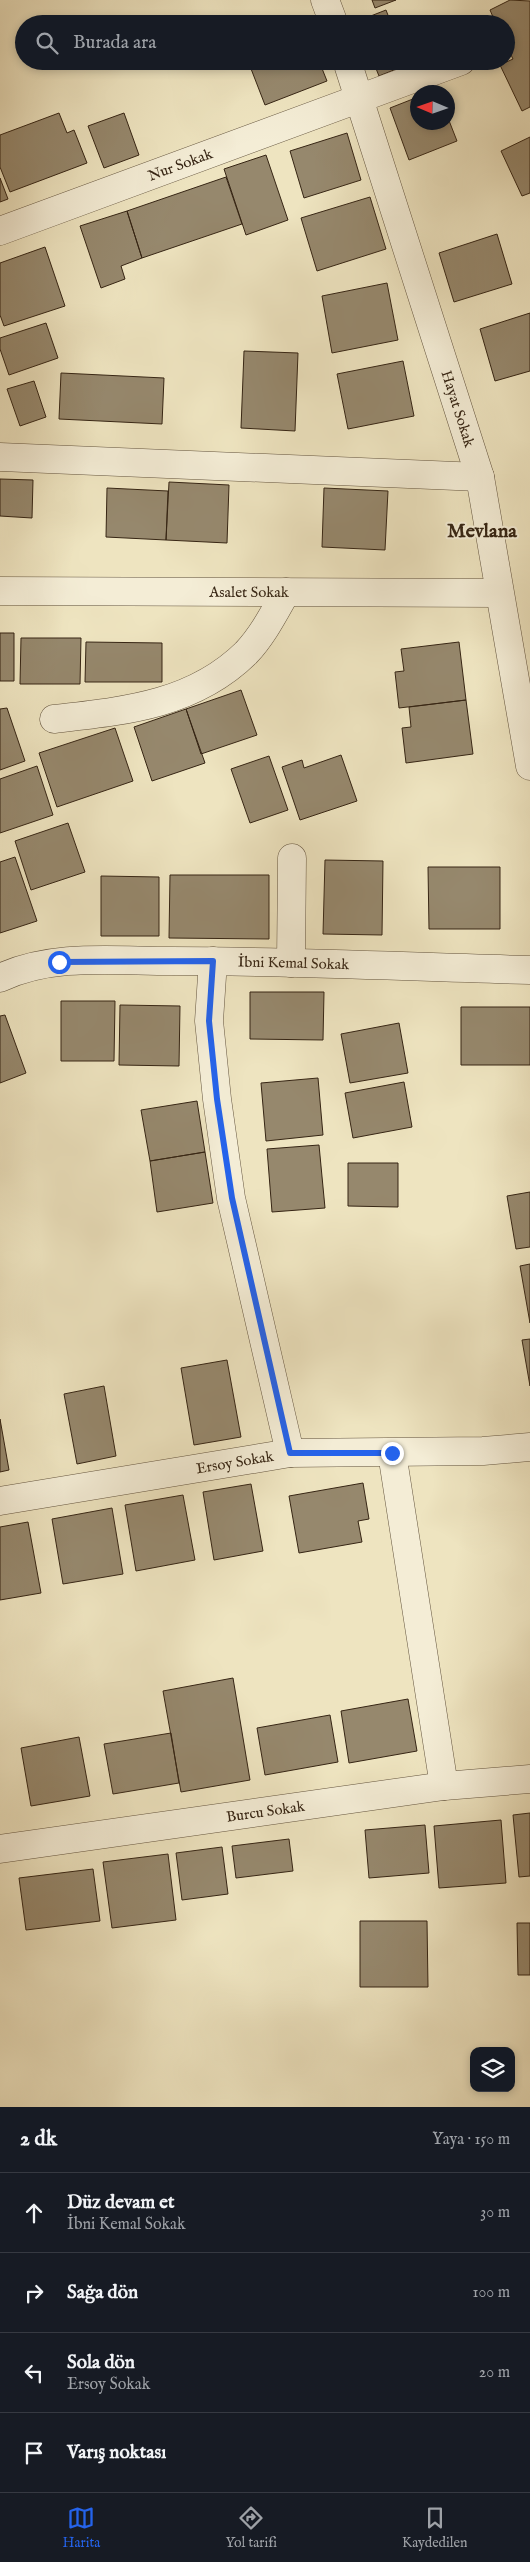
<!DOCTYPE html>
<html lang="tr">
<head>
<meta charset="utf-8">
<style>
	:root { --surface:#171b24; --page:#20242c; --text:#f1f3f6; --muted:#9ea1a6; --line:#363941; --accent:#2563eb }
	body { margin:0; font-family:"IM FELL English",serif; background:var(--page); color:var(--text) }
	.controls { position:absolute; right:15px; bottom:15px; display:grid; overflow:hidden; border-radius:10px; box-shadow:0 2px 8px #0003 }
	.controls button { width:45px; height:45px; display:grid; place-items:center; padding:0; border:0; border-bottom:1px solid var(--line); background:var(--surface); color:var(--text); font:25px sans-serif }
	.compass { position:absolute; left:410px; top:85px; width:45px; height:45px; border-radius:50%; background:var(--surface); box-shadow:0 2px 8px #0003; rotate:272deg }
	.stop { position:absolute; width:15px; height:15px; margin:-11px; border:4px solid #2563eb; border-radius:50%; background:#fff }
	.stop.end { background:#2563eb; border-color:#fff; box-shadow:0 1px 5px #0008 }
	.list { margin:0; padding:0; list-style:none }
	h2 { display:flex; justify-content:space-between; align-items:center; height:65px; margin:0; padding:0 20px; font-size:21px }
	h2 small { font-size:16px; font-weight:400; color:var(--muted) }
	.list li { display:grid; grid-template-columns:32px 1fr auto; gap:15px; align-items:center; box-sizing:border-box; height:80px; padding:0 20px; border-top:1px solid var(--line) }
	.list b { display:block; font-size:19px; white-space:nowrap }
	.list p { margin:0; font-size:16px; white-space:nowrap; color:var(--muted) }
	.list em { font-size:16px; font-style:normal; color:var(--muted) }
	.icon { flex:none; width:28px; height:28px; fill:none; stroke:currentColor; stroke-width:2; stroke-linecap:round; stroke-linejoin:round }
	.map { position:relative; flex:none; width:530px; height:2107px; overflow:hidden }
	.search { position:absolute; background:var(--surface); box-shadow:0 2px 8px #0003; left:15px; right:15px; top:15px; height:55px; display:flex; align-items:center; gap:12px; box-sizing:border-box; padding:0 18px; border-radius:28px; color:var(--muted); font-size:19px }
	.sheet { height:385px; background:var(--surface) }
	nav { display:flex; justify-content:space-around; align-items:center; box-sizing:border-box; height:70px; border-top:1px solid var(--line); background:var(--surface); font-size:14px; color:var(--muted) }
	nav a { display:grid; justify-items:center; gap:2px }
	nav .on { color:var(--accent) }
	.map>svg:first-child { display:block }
	.building { fill:#96886d; stroke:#362514 }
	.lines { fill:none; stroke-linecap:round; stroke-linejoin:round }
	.minor-casing { stroke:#64553f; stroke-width:29 }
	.minor { stroke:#f4edd6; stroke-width:28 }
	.route { stroke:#2563eb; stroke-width:6 }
	.labels { text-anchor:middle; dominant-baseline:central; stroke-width:4; stroke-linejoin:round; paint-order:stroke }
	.street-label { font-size:15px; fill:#362514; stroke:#f4edd6 }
	.district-label { font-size:20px; font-weight:bold; fill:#362514; stroke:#f4edd6 }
</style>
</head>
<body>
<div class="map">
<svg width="530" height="2107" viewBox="0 0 530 2107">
	<rect width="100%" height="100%" fill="#eee4c0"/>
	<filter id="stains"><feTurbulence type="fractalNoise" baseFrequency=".004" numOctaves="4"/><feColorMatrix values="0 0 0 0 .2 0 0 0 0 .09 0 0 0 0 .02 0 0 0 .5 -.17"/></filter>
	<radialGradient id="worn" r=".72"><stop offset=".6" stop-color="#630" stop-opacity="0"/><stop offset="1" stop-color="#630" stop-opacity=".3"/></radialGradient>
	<path class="building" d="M372,0H396L375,8Z
		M510,0L530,1V107L522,111L500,65L513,59L506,45V24H496L490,10Z
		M386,10L391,23L408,16L411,24H359L358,21Z
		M301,16L305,24H281Z
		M248,61H319L327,81L265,105Z
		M373,61H416L379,76Z
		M418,97V122H448V118L457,141L409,160L390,108Z
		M59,113L67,133L74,130L87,163L10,192L0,167V135Z
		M124,113L139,155L104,168L88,126Z
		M347,133L361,180L304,198L290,151Z
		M530,137V193L522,196L501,151Z
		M266,155L288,220L246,235L224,169Z
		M226,177L242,224L142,258L127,211Z
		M0,178L8,199L0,202Z
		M370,197L386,249L317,271L301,218Z
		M127,211L142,258L121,266L125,279L101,288L80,226Z
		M497,234L512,284L454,302L439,253Z
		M45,247L65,306L4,326L0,315V263Z
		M387,283L398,340L332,353L322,296Z
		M530,313V371L495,381L480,329Z
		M46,323L58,358L9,375L0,349V338Z
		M244,351L298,353L295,431L241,428Z
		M403,361L414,416L348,429L337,374Z
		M61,373L164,378L162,424L59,419Z
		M34,381L46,417L20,426L7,389Z
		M0,479L33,480L32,518L0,516Z
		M169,482L229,485L227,543L166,540Z
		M107,488L168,491L166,540L106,537Z
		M324,488L388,491L385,550L322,547Z
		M0,633H14V681H0Z
		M21,638H81L80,684H20Z
		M86,642L162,643V682H85Z
		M459,642L466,700L399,708L395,672L404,671L401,649Z
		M241,690L257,735L201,754L186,709Z
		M466,700L473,754L406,763L402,728L411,727L409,707Z
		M7,708L25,761L0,770V709Z
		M186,709L205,763L152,781L134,727Z
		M115,728L133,781L57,807L39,753Z
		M341,755L357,801L300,820L282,767L302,760L304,768Z
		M269,756L288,810L250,823L231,769Z
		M37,766L53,815L0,833V779Z
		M68,823L85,872L31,890L15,841Z
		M15,857L37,921L0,933V862Z
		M325,860L383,861L382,935L323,934Z
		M428,867H500V929H429Z
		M170,875H269V939L169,938Z
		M101,876L159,877V936H101Z
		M250,992H324L323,1040L250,1039Z
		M61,1001H115L114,1061H61Z
		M120,1005L180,1006L179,1066L119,1065Z
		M461,1007H530V1065H461Z
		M5,1015L26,1073L0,1083V1016Z
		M399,1023L408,1073L350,1083L341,1034Z
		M318,1078L323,1135L266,1141L261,1083Z
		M404,1082L412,1127L353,1138L345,1093Z
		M197,1101L205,1152L150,1161L141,1110Z
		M319,1145L325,1208L272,1212L267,1149Z
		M205,1152L213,1203L157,1212L150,1161Z
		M348,1163H398V1207L348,1206Z
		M530,1192V1247L516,1249L507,1196Z
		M530,1264V1323L520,1266Z
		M530,1339V1386L522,1340Z
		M227,1360L241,1437L194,1445L181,1368Z
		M104,1386L116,1456L77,1464L64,1394Z
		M0,1419L9,1470L0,1472Z
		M363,1483L369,1519L358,1521L362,1542L299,1553L289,1496Z
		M251,1484L263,1551L214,1560L203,1492Z
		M183,1495L195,1560L136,1571L125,1505Z
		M112,1508L123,1574L63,1584L52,1519Z
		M28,1522L41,1593L0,1600V1527Z
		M233,1678L250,1780L181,1792L163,1691Z
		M408,1699L417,1751L349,1763L341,1711Z
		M330,1715L338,1762L265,1775L257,1728Z
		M171,1733L179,1783L113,1794L104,1744Z
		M79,1737L90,1796L31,1806L21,1748Z
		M530,1813V1876L519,1877L513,1815Z
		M501,1820L506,1883L439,1888L434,1826Z
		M425,1825L429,1873L369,1878L365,1830Z
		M289,1839L293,1871L236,1878L232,1846Z
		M222,1847L228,1894L182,1900L176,1853Z
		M168,1854L176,1920L112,1928L103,1862Z
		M93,1869L100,1921L26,1930L19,1878Z
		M360,1921H427L428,1987H360Z
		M517,1923H530V1975H518Z"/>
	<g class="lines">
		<g class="minor-casing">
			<g id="minor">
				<path d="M325,0L334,24"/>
				<path id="s1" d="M347,61L480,477L530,766"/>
				<path id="s2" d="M0,231L461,61"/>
				<path d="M0,457L480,477"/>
				<path id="s3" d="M0,591L498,593"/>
				<path d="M54,719C124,711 193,705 246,653C263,635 274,613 286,592"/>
				<path d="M213,961L209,1021L217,1099L231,1198L290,1453"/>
				<path d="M291,963L292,858"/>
				<path id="s4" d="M0,978C52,953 115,961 171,961C291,961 410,967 530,970"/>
				<path d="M392,1453L444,1786"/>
				<path id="s5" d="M0,1501L290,1453L483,1451L530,1447"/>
				<path id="s6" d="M0,1849L444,1786L530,1779"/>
			</g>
		</g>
		<use href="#minor" class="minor"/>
	</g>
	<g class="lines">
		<path class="route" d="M59,962L213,961L209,1021L217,1099L232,1198L290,1453H392"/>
	</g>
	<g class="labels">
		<g class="street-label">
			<text stroke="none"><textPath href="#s2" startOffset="192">Nur Sokak</textPath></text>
			<text stroke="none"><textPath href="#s1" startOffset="365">Hayat Sokak</textPath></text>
			<text stroke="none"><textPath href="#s3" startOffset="249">Asalet Sokak</textPath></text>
			<text stroke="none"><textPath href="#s4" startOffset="296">İbni Kemal Sokak</textPath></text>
			<text stroke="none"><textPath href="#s5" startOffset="238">Ersoy Sokak</textPath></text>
			<text stroke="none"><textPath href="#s6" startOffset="268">Burcu Sokak</textPath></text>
		</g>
		<g class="district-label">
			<text x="482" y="531">Mevlana</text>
		</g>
	</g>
	<rect width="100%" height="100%" filter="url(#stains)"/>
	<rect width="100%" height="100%" fill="url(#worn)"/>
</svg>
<div class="controls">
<button><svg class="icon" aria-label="layers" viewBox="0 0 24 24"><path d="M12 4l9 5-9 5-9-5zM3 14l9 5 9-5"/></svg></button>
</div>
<svg class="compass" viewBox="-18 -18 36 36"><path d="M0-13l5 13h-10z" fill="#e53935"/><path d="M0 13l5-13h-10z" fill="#9ea1a6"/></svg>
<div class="stop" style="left:59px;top:962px"></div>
<div class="stop end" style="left:392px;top:1453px"></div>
<div class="search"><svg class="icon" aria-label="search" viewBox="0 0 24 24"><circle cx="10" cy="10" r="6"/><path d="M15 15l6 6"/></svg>Burada ara</div>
</div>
<section class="sheet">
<h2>2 dk<small>Yaya · 150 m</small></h2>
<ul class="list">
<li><svg class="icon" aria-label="ahead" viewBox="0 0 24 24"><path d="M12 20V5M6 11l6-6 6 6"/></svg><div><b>Düz devam et</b><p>İbni Kemal Sokak</p></div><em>30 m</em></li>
<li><svg class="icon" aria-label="right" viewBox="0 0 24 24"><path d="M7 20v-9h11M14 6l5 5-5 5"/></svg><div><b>Sağa dön</b></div><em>100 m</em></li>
<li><svg class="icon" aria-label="left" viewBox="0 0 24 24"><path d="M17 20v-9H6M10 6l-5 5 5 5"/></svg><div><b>Sola dön</b><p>Ersoy Sokak</p></div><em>20 m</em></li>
<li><svg class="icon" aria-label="arrive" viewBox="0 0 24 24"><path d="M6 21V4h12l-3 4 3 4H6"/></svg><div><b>Varış noktası</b></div></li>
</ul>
</section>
<nav>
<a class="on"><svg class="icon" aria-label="map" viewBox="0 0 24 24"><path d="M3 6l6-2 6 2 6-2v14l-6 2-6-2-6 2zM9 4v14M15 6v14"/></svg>Harita</a>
<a><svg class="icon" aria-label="directions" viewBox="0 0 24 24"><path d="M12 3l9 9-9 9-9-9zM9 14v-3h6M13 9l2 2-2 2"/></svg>Yol tarifi</a>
<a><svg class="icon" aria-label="saved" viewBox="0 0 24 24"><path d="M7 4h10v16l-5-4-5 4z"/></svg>Kaydedilen</a>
</nav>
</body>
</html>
